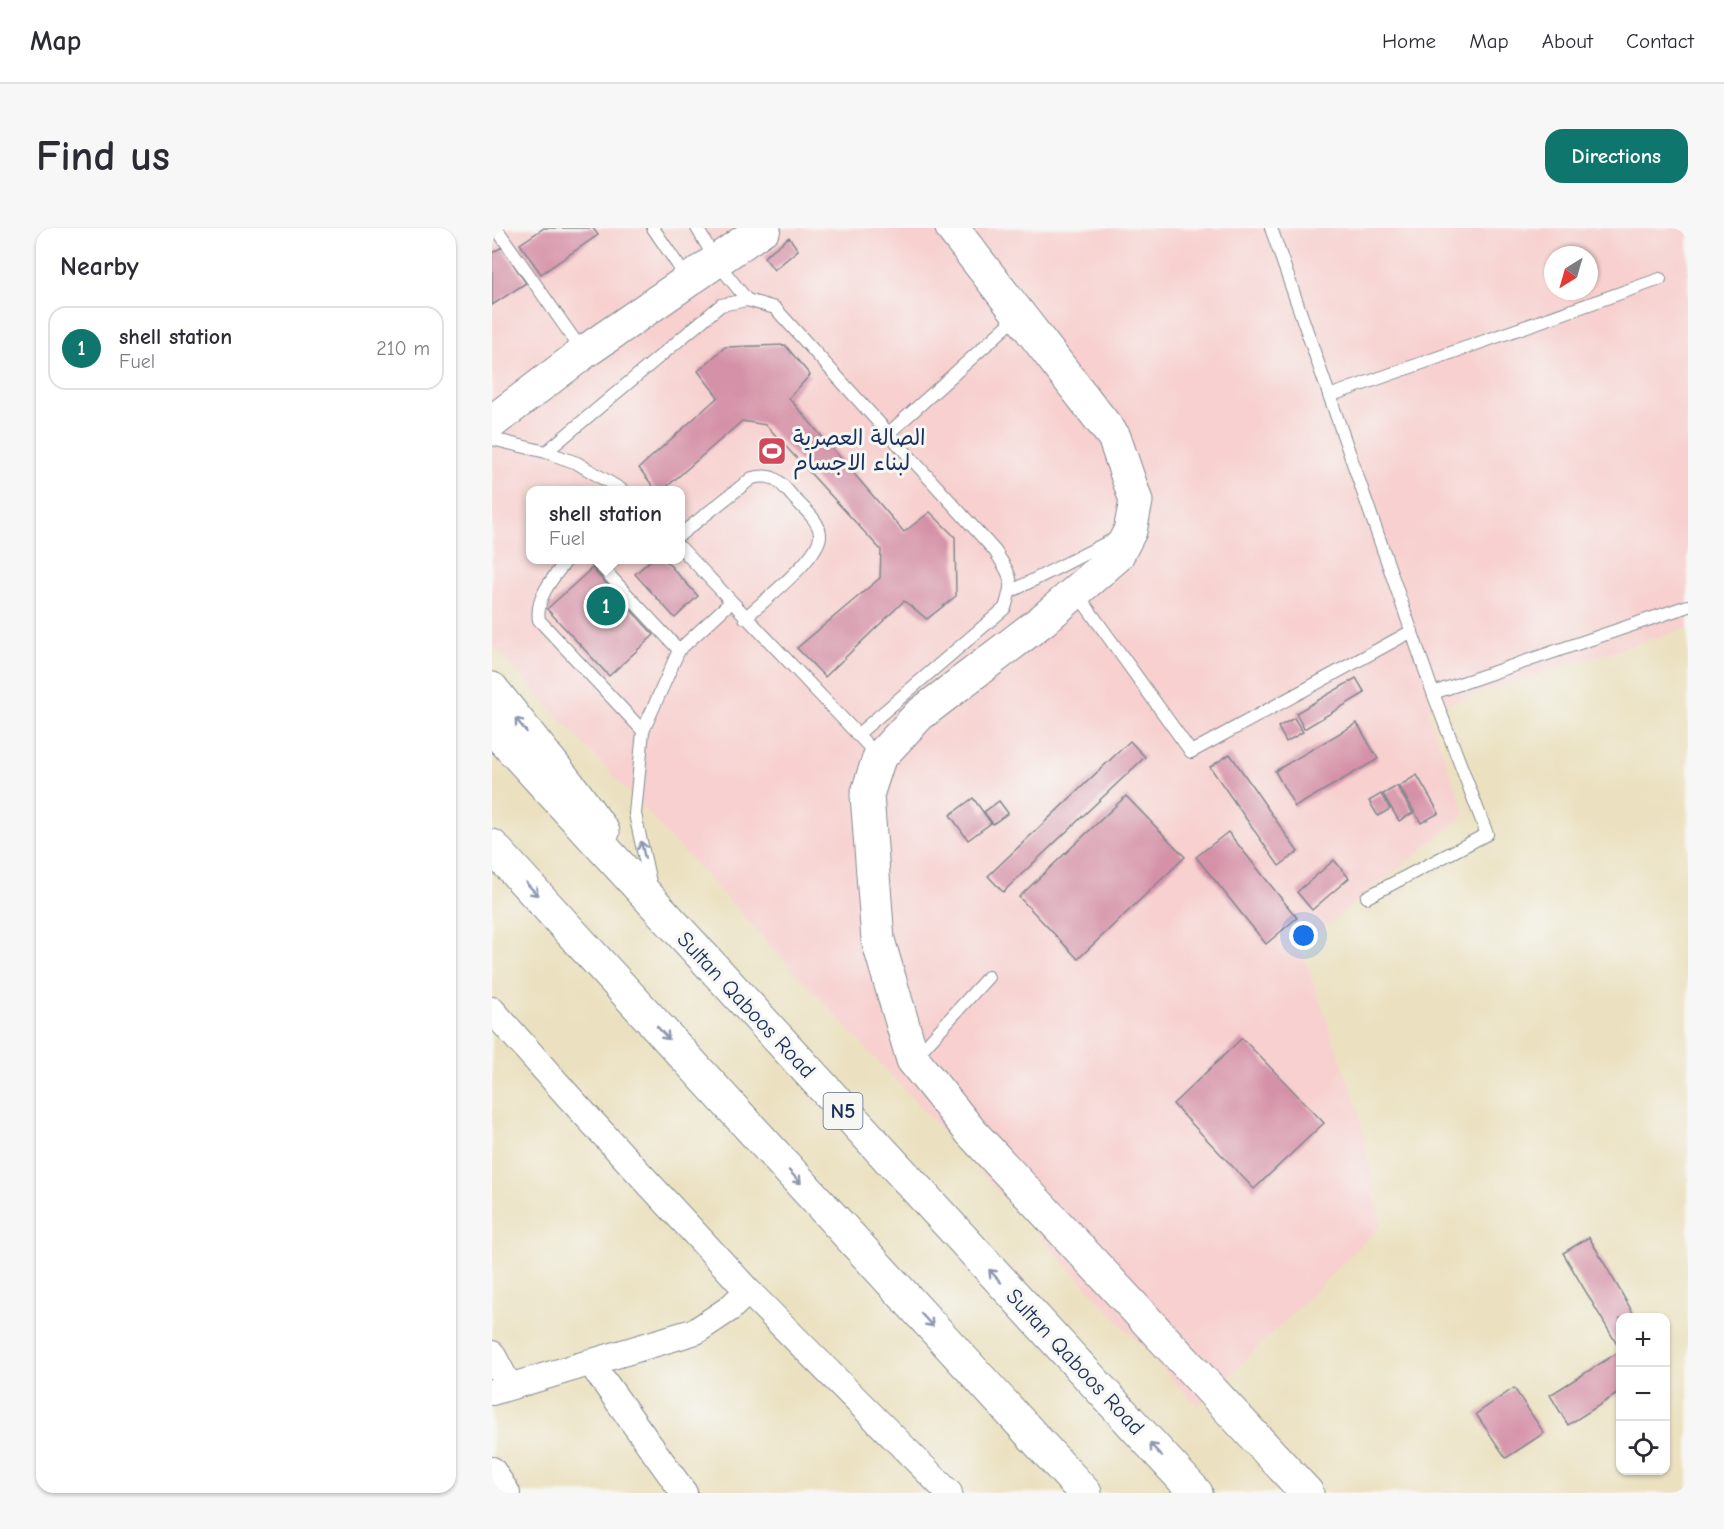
<!DOCTYPE html>
<html lang="en">
<head>
<meta charset="utf-8">
<style>
	:root { --surface:#fff; --page:#f7f7f7; --text:#2b2b33; --muted:#7c7c81; --line:#e1e1e2; --accent:#0f766e }
	body { margin:0; font-family:"Comic Neue","Playpen Sans Arabic",sans-serif; background:var(--page); color:var(--text) }
	.controls { position:absolute; right:18px; bottom:18px; display:grid; overflow:hidden; border-radius:12px; box-shadow:0 2px 4px #0004 }
	.controls button { width:54px; height:54px; display:grid; place-items:center; padding:0; border:0; border-bottom:2px solid var(--line); background:var(--surface); color:var(--text); font:30px sans-serif }
	.compass { position:absolute; left:1052px; top:18px; width:54px; height:54px; border-radius:50%; background:var(--surface); box-shadow:0 2px 4px #0004; rotate:217deg }
	.you { position:absolute; left:812px; top:708px; width:21px; height:21px; margin:-15px; border:4px solid #fff; border-radius:50%; background:#1a73e8; box-shadow:0 0 0 9px #1a73e833 }
	.badge { display:grid; place-items:center; width:39px; height:39px; border-radius:50%; background:var(--accent); color:#fff; font-size:20px; font-weight:700 }
	.pin { position:absolute; translate:-50% -50%; border:3px solid #fff; box-shadow:0 2px 6px #0006 }
	.popup { position:absolute; left:34px; top:258px; width:159px; height:78px; box-sizing:border-box; display:grid; place-content:center; border-radius:12px; background:var(--surface); filter:drop-shadow(0 2px 4px #0005); font-size:20px; white-space:nowrap; color:var(--muted) }
	.popup b { font-size:22px; color:var(--text) }
	.popup::after { content:''; position:absolute; left:50%; top:100%; margin-left:-12px; border:12px solid transparent; border-top-color:var(--surface) }
	.list { margin:0; padding:0; list-style:none }
	h2 { display:flex; justify-content:space-between; align-items:center; height:78px; margin:0; padding:0 24px; font-size:26px }
	h2 small { font-size:20px; font-weight:400; color:var(--muted) }
	.list li { display:grid; grid-template-columns:39px 1fr auto; gap:18px; align-items:center; box-sizing:border-box; height:84px; margin:0 12px 12px; padding:0 12px; border:2px solid var(--line); border-radius:18px }
	.list b { display:block; font-size:22px; white-space:nowrap }
	.list p { margin:0; font-size:20px; white-space:nowrap; color:var(--muted) }
	.list em { font-size:20px; font-style:normal; color:var(--muted) }
	.icon { flex:none; width:33px; height:33px; fill:none; stroke:currentColor; stroke-width:2; stroke-linecap:round; stroke-linejoin:round }
	.map { position:relative; flex:none; width:1196px; height:1265px; overflow:hidden; border-radius:18px }
	header { display:flex; align-items:center; gap:36px; box-sizing:border-box; height:84px; padding:0 30px; background:var(--surface); border-bottom:2px solid var(--line) }
	header strong { font-size:28px }
	nav { display:flex; gap:33px; margin-inline-start:auto; font-size:21px }
	.intro { display:flex; align-items:center; justify-content:space-between; box-sizing:border-box; height:144px; padding:0 36px }
	h1 { margin:0; font-size:42px }
	.button { padding:15px 27px; border-radius:18px; background:var(--accent); color:#fff; font-size:21px; font-weight:700 }
	main { display:flex; gap:36px; padding:0 36px }
	aside { flex:1; background:var(--surface); border-radius:18px; box-shadow:0 2px 4px #0004 }
	.map>svg:first-child { display:block }
	.built { fill:#f7d0cf; fill-rule:evenodd }
	.building { fill:#d591a7 }
	.lines { fill:none; stroke-linecap:round; stroke-linejoin:round }
	.lane-casing { stroke:#83888f; stroke-width:14 }
	.street-casing { stroke:#83888f; stroke-width:28 }
	.secondary-casing { stroke:#83888f; stroke-width:35 }
	.highway-casing { stroke:#83888f; stroke-width:35 }
	.lane { stroke:#fff; stroke-width:12 }
	.street { stroke:#fff; stroke-width:26 }
	.secondary { stroke:#fff; stroke-width:33 }
	.highway { stroke:#fff; stroke-width:33 }
	.oneway { stroke:#8d97ae }
	.labels { text-anchor:middle; dominant-baseline:central; stroke-width:6; stroke-linejoin:round; paint-order:stroke }
	.shield { fill:#f6f6f2; stroke:#5d6b8a; stroke-width:1.5 }
	.shield-label { font-size:21px; font-weight:bold; fill:#1b2f5e }
	.poi-label { font-size:22px; fill:#1b2f5e; stroke:#f6f6f2; text-anchor:start }
	.street-label { font-size:22px; fill:#1b2f5e; stroke:#f6f6f2 }
</style>
</head>
<body>
<header>
<strong>Map</strong>
<nav><a>Home</a><a>Map</a><a>About</a><a>Contact</a></nav>
</header>
<div class="intro"><h1>Find us</h1><a class="button">Directions</a></div>
<main>
<aside>
<h2>Nearby<small></small></h2>
<ul class="list">
<li><span class="badge">1</span><div><b>shell station</b><p>Fuel</p></div><em>210 m</em></li>
</ul>
</aside>
<div class="map">
<svg width="1196" height="1265" viewBox="0 0 1196 1265">
	<rect width="100%" height="100%" fill="#f6f6f2"/>
	<filter id="ink" filterUnits="userSpaceOnUse"><feTurbulence type="fractalNoise" baseFrequency=".0167" numOctaves="2"/><feDisplacementMap in="SourceGraphic" scale="12" xChannelSelector="R" yChannelSelector="G"/><feConvolveMatrix kernelMatrix="1 2 1 2 8 2 1 2 1" color-interpolation-filters="sRGB"/></filter>
	<filter id="wash" filterUnits="userSpaceOnUse"><feTurbulence type="fractalNoise" baseFrequency=".008" numOctaves="4" result="noise"/><feDisplacementMap in="SourceGraphic" scale="24" xChannelSelector="R" yChannelSelector="G"/><feGaussianBlur stdDeviation="1.35" result="paint"/><feColorMatrix in="noise" values="0 0 0 0 0 0 0 0 0 0 0 0 0 0 0 0 0 1.4 0 .05"/><feComposite in="paint" operator="in"/></filter>
	<g filter="url(#wash)">
		<rect width="100%" height="100%" fill="#ebe1c0"/>
		<path class="built" d="M0,0H1196V400L935,482L974,586L808,719L867,882L889,997L706,1179L0,417ZM1061,27H1097V63H1061ZM39,262H189V332H39Z"/>
		<g id="blocks">
			<path class="building" d="M52,0H101L106,7L49,46L28,16Z
				M297,9L306,22L282,42L272,29Z
				M10,19L34,55L0,77V25Z
				M293,117L318,147L297,170L412,304L438,284L463,309L464,368L435,391L412,373L333,449L305,420L388,350L389,322L274,197L250,193L171,262H164L147,240L226,169L206,143L233,119Z
				M159,332H173L206,368L183,390L143,346Z
				M100,340L162,407L117,448L55,381Z
				M864,450L873,465L812,501L804,485Z
				M802,490L811,504L794,514L786,499Z
				M865,495L886,531L803,579L783,543Z
				M638,513L653,529L511,664L496,648Z
				M738,526L806,624L787,638L718,539Z
				M925,547L947,585L929,595L907,558Z
				M905,558L921,585L907,593L891,566Z
				M889,566L898,581L886,588L877,573Z
				M634,568L693,629L586,731L527,669Z
				M481,570L499,595L476,612L458,587Z
				M507,573L516,585L501,596L492,584Z
				M736,604L805,690L774,716L704,629Z
				M842,632L857,650L820,682L805,664Z
				M750,810L832,895L762,961L681,876Z
				M1097,1009L1144,1090H1128L1127,1120L1071,1025Z
				M1128,1123V1164L1076,1197L1058,1167Z
				M1022,1160L1052,1205L1014,1230L984,1186Z"/>
		</g>
	</g>
	<g filter="url(#ink)">
		<use href="#blocks" fill-opacity="0" stroke="#83888f" stroke-width="1.5"/>
		<g class="lines">
			<g class="lane-casing">
				<path id="lane" d="M4,0L91,124
					M161,0L196,52
					M205,0L224,33L255,72
					M779,0L941,465L995,606L875,669
					M837,168L1168,51
					M397,205L526,88
					M0,211L54,224L85,235L130,262
					M54,224L229,77L255,72L283,80L503,323C519,349 523,349 513,380L365,507
					M189,306L260,250C283,245 287,253 301,269C310,279 327,292 328,306C330,328 270,374 253,390
					M189,320L386,528
					M75,332C62,348 43,370 47,392L151,503
					M103,332L187,422
					M518,364L626,309
					M584,364L699,524L920,403
					M941,465L1196,378
					M159,659L143,586L151,503L187,422L239,374
					M424,828L496,749"/>
			</g>
			<g class="street-casing">
				<path id="street" d="M0,782L77,869L256,1063L457,1265
					M0,1126L17,1158
					M98,1134L192,1265
					M0,1164L204,1103L237,1081L256,1063
					M0,1242L15,1265"/>
			</g>
			<g class="secondary-casing">
				<path id="secondary" d="M460,0L622,209L644,273L638,303L625,328L551,392L427,487L387,530L375,567L386,712L421,832L479,904L815,1265
					M0,194L91,125L272,0
					M0,461L83,565L111,604"/>
			</g>
			<g class="highway-casing">
				<path id="highway" d="M0,499L704,1265
					M0,618L593,1265"/>
			</g>
			<use href="#lane" class="lane"/>
			<use href="#street" class="street"/>
			<use href="#secondary" class="secondary"/>
			<use href="#highway" class="highway"/>
		</g>
		<defs><path id="oneway-shaft" d="M-6 0H5M1.5-3L5.5 0L1.5 3" fill="none" stroke-width="1.6" stroke-linecap="round" stroke-linejoin="round" transform="scale(1.5)"/></defs>
		<g class="oneway">
			<use href="#oneway-shaft" transform="translate(29 497) rotate(-129)"/>
			<use href="#oneway-shaft" transform="translate(151 622) rotate(-103)"/>
			<use href="#oneway-shaft" transform="translate(40 661) rotate(47)"/>
			<use href="#oneway-shaft" transform="translate(171 805) rotate(47)"/>
			<use href="#oneway-shaft" transform="translate(303 949) rotate(47)"/>
			<use href="#oneway-shaft" transform="translate(503 1048) rotate(-133)"/>
			<use href="#oneway-shaft" transform="translate(435 1092) rotate(47)"/>
			<use href="#oneway-shaft" transform="translate(664 1222) rotate(-133)"/>
		</g>
	</g>
	<defs>
		<g id="stadium-square" transform="scale(1.5)"><rect x="-9" y="-9" width="18" height="18" rx="4" fill="#d1495b" stroke="#f6f6f2"/><path d="M0-5a6.5 5 0 1 0 0 10a6.5 5 0 1 0 0-10ZM-3.5-1.8h7v3.6h-7Z" fill="#fff"/></g>
	</defs>
	<g fill-rule="evenodd">
		<use href="#stadium-square" x="280" y="223"/>
	</g>
	<g class="labels">
		<rect class="shield" x="331.5" y="865" width="39" height="36" rx="4.5"/>
		<g class="shield-label">
			<text x="351" y="883">N5</text>
		</g>
		<g class="poi-label">
			<text x="301" y="210">الصالة العصرية<tspan x="301" dy="25">لبناء الاجسام</tspan></text>
		</g>
		<g class="street-label">
			<text transform="translate(254 777) rotate(47)">Sultan Qaboos Road</text>
			<text transform="translate(583 1134) rotate(47)">Sultan Qaboos Road</text>
		</g>
	</g>
</svg>
<div class="controls">
<button>+</button>
<button>−</button>
<button><svg class="icon" aria-label="locate" viewBox="0 0 24 24"><circle cx="12" cy="12" r="6"/><path d="M12 2v4M12 18v4M2 12h4M18 12h4"/></svg></button>
</div>
<svg class="compass" viewBox="-18 -18 36 36"><path d="M0-13l5 13h-10z" fill="#e53935"/><path d="M0 13l5-13h-10z" fill="#7c7c81"/></svg>
<div class="you"></div>
<div class="pin badge" style="left:114px;top:378px">1</div>
<div class="popup"><b>shell station</b>Fuel</div>
</div>
</main>
</body>
</html>
